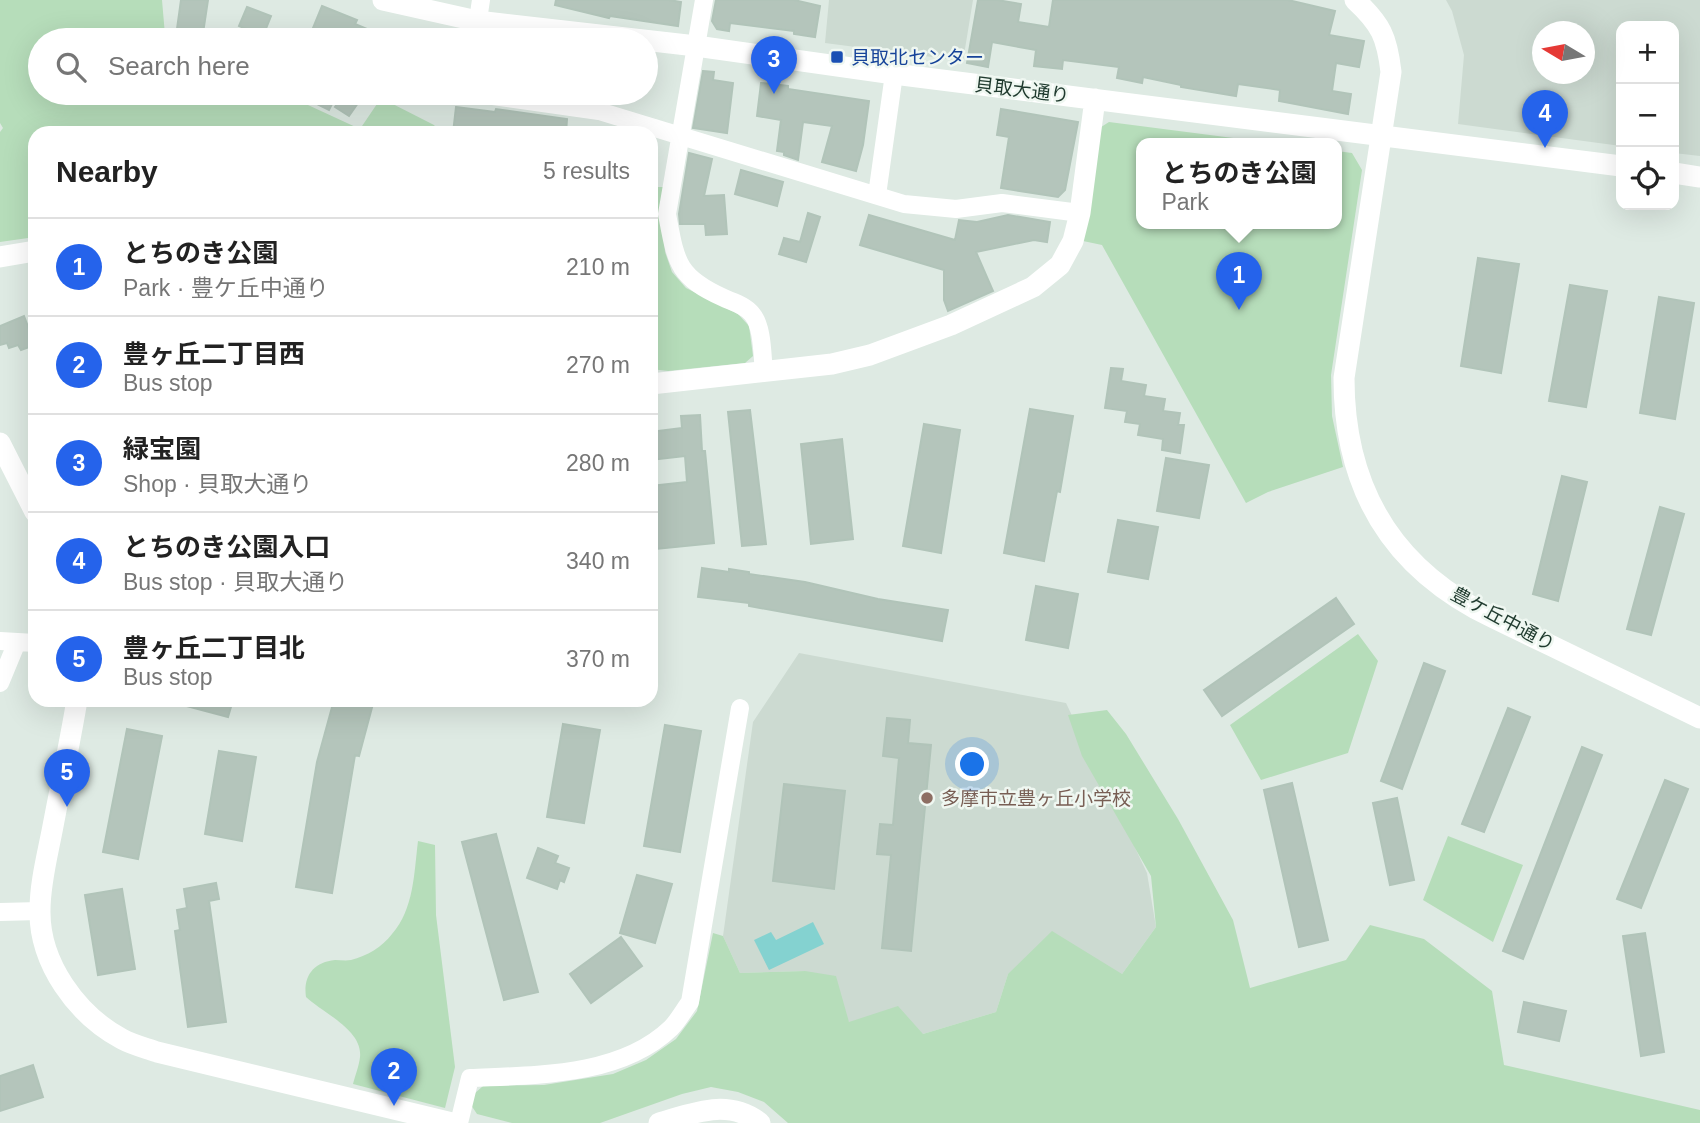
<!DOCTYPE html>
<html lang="en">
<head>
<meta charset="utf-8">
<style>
	:root { --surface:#fff; --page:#f6f6f6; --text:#222; --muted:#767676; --line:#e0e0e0; --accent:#2563eb }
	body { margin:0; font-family:Arial,"Noto Sans JP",sans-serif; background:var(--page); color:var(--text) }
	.controls { position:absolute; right:21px; top:21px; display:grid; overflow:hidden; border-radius:14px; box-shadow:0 7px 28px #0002 }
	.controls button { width:63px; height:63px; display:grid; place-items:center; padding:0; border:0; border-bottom:2px solid var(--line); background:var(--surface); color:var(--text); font:35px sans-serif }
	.compass { position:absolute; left:1532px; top:21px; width:63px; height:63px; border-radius:50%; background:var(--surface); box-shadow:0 7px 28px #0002; rotate:280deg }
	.you { position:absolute; left:973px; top:765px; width:24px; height:24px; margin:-18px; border:5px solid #fff; border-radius:50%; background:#1a73e8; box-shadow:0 0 0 10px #1a73e833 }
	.badge { display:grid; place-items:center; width:46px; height:46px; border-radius:50%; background:var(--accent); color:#fff; font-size:23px; font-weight:700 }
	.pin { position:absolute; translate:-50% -58px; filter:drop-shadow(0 2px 4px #0008) }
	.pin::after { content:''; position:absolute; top:37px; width:24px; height:21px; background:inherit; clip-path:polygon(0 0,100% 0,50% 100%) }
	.popup { position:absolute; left:1136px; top:138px; width:206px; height:91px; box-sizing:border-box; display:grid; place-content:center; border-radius:14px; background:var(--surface); filter:drop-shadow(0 2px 5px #0005); font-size:23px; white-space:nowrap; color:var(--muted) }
	.popup b { font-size:26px; color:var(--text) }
	.popup::after { content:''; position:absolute; left:50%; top:100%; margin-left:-14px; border:14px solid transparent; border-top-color:var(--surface) }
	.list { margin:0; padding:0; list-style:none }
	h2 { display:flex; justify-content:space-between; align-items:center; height:91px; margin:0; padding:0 28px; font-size:30px }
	h2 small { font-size:23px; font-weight:400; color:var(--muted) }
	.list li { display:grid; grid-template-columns:46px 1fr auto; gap:21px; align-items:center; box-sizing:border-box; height:98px; padding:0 28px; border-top:2px solid var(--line) }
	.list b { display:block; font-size:26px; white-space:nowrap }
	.list p { margin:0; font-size:23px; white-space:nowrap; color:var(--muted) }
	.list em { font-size:23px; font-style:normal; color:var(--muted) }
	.icon { flex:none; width:38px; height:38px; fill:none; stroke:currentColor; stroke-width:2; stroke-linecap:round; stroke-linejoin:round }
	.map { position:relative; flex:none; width:1700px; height:1123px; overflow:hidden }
	.search { position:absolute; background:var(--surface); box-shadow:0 7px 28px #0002; left:28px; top:28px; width:630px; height:77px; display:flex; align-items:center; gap:18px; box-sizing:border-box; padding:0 24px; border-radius:38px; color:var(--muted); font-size:26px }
	.panel { position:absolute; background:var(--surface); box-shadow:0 7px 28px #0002; left:28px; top:126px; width:630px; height:581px; border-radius:21px }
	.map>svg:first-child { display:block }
	.built { fill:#ccdad1; fill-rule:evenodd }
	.green { fill:#b6ddba }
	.water { fill:#84d2d0 }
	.building { fill:#b4c5bb; stroke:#b1c4b9; stroke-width:2 }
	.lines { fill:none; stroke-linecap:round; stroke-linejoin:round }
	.minor { stroke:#fff; stroke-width:18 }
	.tertiary { stroke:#fff; stroke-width:21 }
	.transit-dot { fill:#1a4fb4; stroke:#eff7f1; stroke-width:2.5 }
	.education-dot { fill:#8d6e63; stroke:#eff7f1; stroke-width:2.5 }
	.labels { text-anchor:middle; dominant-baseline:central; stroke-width:5; stroke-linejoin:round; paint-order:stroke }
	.transit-label { font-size:19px; fill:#164399; stroke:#eff7f1; text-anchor:start }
	.street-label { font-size:19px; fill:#1f3a2e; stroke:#eff7f1 }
	.education-label { font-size:19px; fill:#785e54; stroke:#eff7f1; text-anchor:start }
</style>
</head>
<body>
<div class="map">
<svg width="1700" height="1123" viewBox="0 0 1700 1123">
	<rect width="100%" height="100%" fill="#deeae3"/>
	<path class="built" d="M829,0H973L963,61L825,43Z
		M1446,0H1700V156L1674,153V26H1621V146L1458,124L1464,55L1452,11ZM1542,32H1584V74H1542Z
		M799,653L1066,703L1147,873L1156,927L1122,974H1008L996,1012L923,1034L849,1022L805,971L740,973L723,936L753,722Z"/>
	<path class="green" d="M0,0H162L165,35L182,40H40V93H282L360,129L381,98L434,125L440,133H35V237L0,242V132L3,128L0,123Z
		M1109,122L1280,144H1141V224H1337V151L1352,153L1362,170L1331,375L1332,416L1343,467L1268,492L1246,503L1102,245L1083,241L1098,129Z
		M651,187H665L661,208L665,252L672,272L686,288L738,314L749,326L753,356L745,363L668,371L651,369Z
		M1358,634L1378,661L1348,753L1261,780L1230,725Z
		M1107,710L1126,734L1178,819L1233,920L1250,988L1346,960L1370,925L1424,939L1492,991L1504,1065L1700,1110V1123H788L764,1102L738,1092L711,1087L682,1094L600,1123H512L477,1114L471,1105L474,1094L483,1086L544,1085L613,1074L646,1060L676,1039L697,1011L713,933L723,936L740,973L805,971L836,976L849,1022L898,1006L923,1034L996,1012L1008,974L1052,931L1122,974L1156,927L1151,876L1082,756L1068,715Z
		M1448,836L1523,865L1493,942L1423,900Z
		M418,841L435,845L436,915L455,1067L445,1108L353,1084C355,1076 359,1066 360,1057C363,1030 323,1013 306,997C303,977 313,962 335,960C340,960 346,961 351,960C367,956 382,947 392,934C414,909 414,873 418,841Z"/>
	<path class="water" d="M813,922L824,944L769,970L754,940L771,932L776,940Z"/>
	<path class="building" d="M181,0H208L203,33L177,29Z
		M556,0H669L681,2L678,26L610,16L609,18L555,5Z
		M716,0H794L820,6L815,37L794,34V31L730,23L729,31L717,29L712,21Z
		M978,0H997L1021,4L1018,22L1049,27L1053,0H1288L1335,11L1329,35L1364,41L1359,67L1336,63L1332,91L1351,94L1348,114L1279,101L1280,90L1238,84L1236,96L1181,87V85L1143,77L1142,83L1117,78L1119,67L1063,60L1062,69L1034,66L1036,50L992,42L988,67L967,63Z
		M322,6L357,20L355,24L393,40H329L311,33Z
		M247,7L271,16L263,36L239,26Z
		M703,71L714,72L713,80L733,83L727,133L693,128Z
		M761,83L788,86V89L869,101L863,145L856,171L822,162L832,126L803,122L798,160L784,155V152L777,151L781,120L757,116Z
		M318,93H329L336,96L329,110L313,102Z
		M344,93H365L349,116L335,107Z
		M456,107L495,112L496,109L567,119L566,133H453Z
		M1001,109L1078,122L1065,190L1058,197L1001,188L1009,137L997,135Z
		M689,153L712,159L704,196L724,195L727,234L706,235L705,224H680L679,214Z
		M741,170L783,182L777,206L735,194Z
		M808,213L820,217L806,262L779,254L784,238L800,242Z
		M869,215L955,240L959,220L977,222L1008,215L1050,222L1047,242L1034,240L976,252L993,291L948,311L944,300V270L860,245Z
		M1478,258L1519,264L1501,373L1461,366Z
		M1570,285L1607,291L1586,407L1549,401Z
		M1659,297L1694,303L1675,419L1640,413Z
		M24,316L35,345L21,350L18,345L9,348L7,343L0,345V326Z
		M1111,368L1123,369L1121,381L1146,385L1144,396L1165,399L1163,411L1180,413L1178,425H1184L1180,453L1162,450L1163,439L1138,435L1140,424L1125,422L1127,411L1105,408Z
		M1030,409L1073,416L1060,492L1057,491L1044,561L1004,553Z
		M750,410L766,544L742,546L728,412Z
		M700,415L702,451H705L714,543L656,549L651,486L687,482L685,456L651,460V432L682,428L681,416Z
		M924,424L960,430L941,553L903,546Z
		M842,439L853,539L811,544L801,444Z
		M1166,458L1209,465L1199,518L1157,511Z
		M1562,476L1587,482L1558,601L1533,594Z
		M1660,507L1684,514L1651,635L1627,629Z
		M1118,520L1158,527L1148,579L1108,572Z
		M702,568L729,572V569L749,572V574L805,582L878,599L948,610L942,641L749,606V603L698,597Z
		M1036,586L1078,594L1068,648L1026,640Z
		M1336,598L1354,624L1222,716L1204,690Z
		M1424,663L1445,671L1402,789L1381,781Z
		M180,700H233L228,717L179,704Z
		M334,700H374L359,756L355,755L332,893L296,887L317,762Z
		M1508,708L1530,717L1484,832L1462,824Z
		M887,718L910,720L908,743L931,745L911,951L882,948L891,855L877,854L880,824L893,825L899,758L883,756Z
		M563,724L600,730L584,823L547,817Z
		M665,725L701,731L680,852L644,846Z
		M127,729L162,736L138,859L103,852Z
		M1582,747L1602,755L1523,959L1503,951Z
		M219,751L256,757L242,841L205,834Z
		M1665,780L1688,789L1641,908L1617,899Z
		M1292,783L1328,940L1299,947L1264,790Z
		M784,784L845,791L834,889L773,881Z
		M1397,798L1414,880L1390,885L1373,803Z
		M496,834L538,992L504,1000L462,842Z
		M538,848L558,856L555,863L569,868L564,882L560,880L557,889L527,878Z
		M637,875L672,884L655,943L620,933Z
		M216,883L219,899L209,901L226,1022L188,1027L175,931L180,930L177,910L187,908L184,889Z
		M122,889L135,969L98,975L85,895Z
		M1645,933L1664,1052L1641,1056L1623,936Z
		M621,937L642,966L591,1003L570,974Z
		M1524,1002L1566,1011L1559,1041L1518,1032Z
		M33,1065L43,1097L0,1111V1076Z"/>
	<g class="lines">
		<path class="minor" d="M704,0L667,214C676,262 677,277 724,298C733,302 745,305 752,314C763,327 762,355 764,372
			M475,40L481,0
			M471,93L599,111L904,204L956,209L1002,203L1080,213
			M877,195L894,74
			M0,641L35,643
			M0,683L17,642
			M0,912L40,911
			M459,1123L470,1078C535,1075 620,1077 671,1028C678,1021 684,1010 690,1002L740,708"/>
		<path class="tertiary" d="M383,0L477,21L696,46L894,74L1621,166
			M1355,0C1381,24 1387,37 1391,72L1344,378C1344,480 1385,559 1476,609C1501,622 1527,634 1552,646C1602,670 1651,694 1700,718
			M1674,173L1700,177
			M0,257L35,251
			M651,384L832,364L870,355L951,325L1033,287L1060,265L1073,241L1080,213L1095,99
			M0,443L35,512
			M77,700C70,742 61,784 53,826C48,853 40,882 40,910C39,963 77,1015 122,1039C133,1045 146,1048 157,1052L452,1123
			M659,1123C694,1113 728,1098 760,1123"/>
	</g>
	<rect class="transit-dot" x="830" y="50" width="14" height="14" rx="3.5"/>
	<circle class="education-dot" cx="927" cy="798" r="7"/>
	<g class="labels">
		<g class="transit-label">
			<text x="851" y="57">貝取北センター</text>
		</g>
		<g class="street-label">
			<text transform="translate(1022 90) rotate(7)">貝取大通り</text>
			<text transform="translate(1503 619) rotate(28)">豊ケ丘中通り</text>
		</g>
		<g class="education-label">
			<text x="941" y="798">多摩市立豊ヶ丘小学校</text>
		</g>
	</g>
</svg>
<div class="controls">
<button>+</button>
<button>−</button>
<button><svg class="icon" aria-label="locate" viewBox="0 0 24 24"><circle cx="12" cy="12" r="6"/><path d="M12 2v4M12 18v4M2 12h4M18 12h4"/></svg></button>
</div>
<svg class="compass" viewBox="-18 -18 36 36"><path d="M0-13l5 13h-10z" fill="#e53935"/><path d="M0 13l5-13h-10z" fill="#767676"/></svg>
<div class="you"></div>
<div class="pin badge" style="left:1239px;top:310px">1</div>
<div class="popup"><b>とちのき公園</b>Park</div>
<div class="pin badge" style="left:394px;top:1106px">2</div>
<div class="pin badge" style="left:774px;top:94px">3</div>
<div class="pin badge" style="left:1545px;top:148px">4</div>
<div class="pin badge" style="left:67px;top:807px">5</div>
<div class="search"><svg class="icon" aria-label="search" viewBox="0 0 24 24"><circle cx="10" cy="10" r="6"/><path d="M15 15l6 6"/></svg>Search here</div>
<section class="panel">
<h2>Nearby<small>5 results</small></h2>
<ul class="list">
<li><span class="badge">1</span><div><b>とちのき公園</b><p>Park · 豊ケ丘中通り</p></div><em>210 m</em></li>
<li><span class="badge">2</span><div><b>豊ヶ丘二丁目西</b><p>Bus stop</p></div><em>270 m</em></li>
<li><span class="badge">3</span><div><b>緑宝園</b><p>Shop · 貝取大通り</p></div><em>280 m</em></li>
<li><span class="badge">4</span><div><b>とちのき公園入口</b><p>Bus stop · 貝取大通り</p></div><em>340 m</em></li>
<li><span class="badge">5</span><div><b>豊ヶ丘二丁目北</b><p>Bus stop</p></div><em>370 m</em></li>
</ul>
</section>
</div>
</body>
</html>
